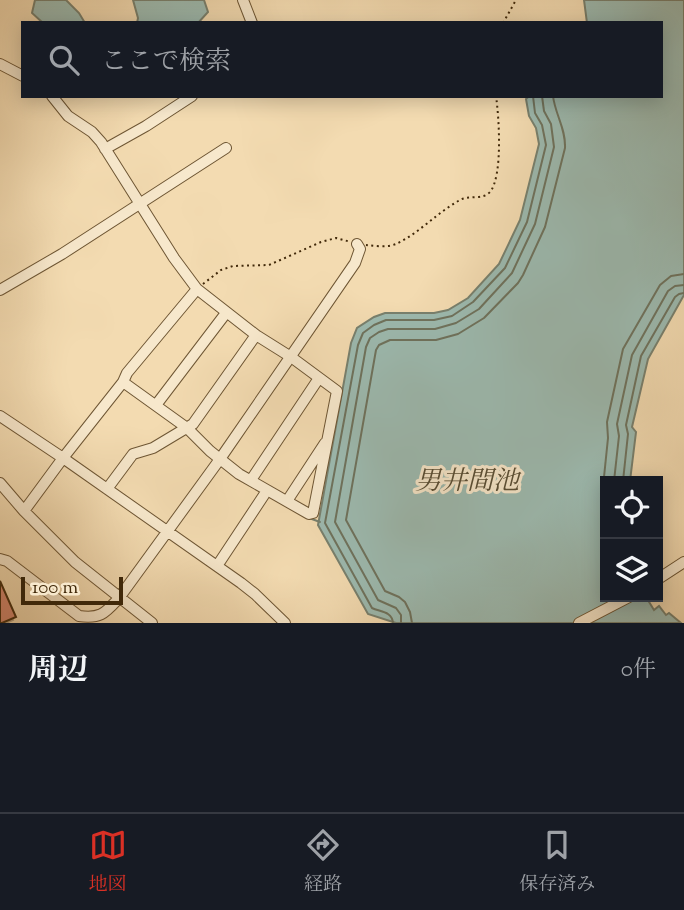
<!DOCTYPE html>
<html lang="ja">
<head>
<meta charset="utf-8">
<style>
	:root { --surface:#171b24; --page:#242831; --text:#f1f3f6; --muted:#9ea1a6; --line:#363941; --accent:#d93025 }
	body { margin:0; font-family:"Sorts Mill Goudy","Noto Serif JP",serif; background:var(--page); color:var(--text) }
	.controls { position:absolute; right:21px; bottom:21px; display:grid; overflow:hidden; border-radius:0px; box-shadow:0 4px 18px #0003 }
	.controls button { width:63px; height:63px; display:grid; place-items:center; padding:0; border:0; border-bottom:2px solid var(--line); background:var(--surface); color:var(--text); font:35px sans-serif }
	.scale { position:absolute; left:21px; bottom:18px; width:102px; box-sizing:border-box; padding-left:7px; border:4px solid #41290a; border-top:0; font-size:19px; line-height:24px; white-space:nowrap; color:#41290a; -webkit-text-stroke:5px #f7e8cc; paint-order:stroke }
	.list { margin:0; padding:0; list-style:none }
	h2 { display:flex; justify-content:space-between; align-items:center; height:91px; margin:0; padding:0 28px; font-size:30px }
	h2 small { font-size:23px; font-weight:400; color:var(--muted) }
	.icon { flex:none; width:38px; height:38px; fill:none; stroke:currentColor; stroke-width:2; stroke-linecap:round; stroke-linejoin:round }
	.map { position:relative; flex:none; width:684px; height:623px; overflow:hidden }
	.search { position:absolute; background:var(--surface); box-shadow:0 4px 18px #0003; left:21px; right:21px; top:21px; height:77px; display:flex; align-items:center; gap:18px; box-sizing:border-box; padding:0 24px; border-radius:0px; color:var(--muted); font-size:26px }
	.sheet { height:189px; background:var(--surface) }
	nav { display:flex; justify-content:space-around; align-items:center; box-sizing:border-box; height:98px; border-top:2px solid var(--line); background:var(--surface); font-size:19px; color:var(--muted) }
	nav a { display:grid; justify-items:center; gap:4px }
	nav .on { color:var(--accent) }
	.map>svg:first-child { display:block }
	.water { fill:#9cbab0; stroke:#78806e; stroke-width:2 }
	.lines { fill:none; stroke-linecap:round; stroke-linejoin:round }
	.shore { stroke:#6e725d; stroke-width:2 }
	.stream { stroke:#78806e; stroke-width:2 }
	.building { fill:#d4876f; stroke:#41290a; stroke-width:2; filter:url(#shadow) }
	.minor-casing { stroke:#6e5634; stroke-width:12 }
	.path { stroke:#41290a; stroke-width:2; stroke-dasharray:2 3.5; stroke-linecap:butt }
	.minor { stroke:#f7e8cc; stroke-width:10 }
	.labels { text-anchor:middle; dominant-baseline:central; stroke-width:6; stroke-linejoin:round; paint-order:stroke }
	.water-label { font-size:26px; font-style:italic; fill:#584d34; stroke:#f7e8cc }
</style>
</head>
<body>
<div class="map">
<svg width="684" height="623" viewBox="0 0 684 623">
	<defs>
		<filter id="shadow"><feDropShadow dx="-3" dy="3" stdDeviation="0" flood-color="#0004"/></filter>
	</defs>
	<rect width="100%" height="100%" fill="#f3dbb1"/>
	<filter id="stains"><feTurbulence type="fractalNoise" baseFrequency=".00286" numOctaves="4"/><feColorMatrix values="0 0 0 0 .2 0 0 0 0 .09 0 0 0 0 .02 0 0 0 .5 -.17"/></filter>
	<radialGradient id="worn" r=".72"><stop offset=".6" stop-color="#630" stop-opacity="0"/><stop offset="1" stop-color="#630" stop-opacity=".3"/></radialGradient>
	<path class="water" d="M35,0H66L79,13L85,23H43L32,13Z
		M133,0H204L208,12L198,23H137L138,18Z
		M584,0H684V295L648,359L632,427L636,432L630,481H605V597H646L654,610L659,606L666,615L669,613L681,623H396L368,614L318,525L351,343L357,328L374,317L385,313H434L448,310L468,298L499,264L520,220L539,144L536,128L529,116L526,99L529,96H661V23H587Z"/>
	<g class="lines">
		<path class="shore" d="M614,481L619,436L617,424L632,355L668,291L675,286L684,285
			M623,481L628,434L626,425L641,356L675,297L679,294L684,293
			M605,489L604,477L608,438L607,422L623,349L660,285L671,276L684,274
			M393,623C392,611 380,612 372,608L325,523L358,345L363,333L374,325L386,320H434L452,316L473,302L505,268L527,222L546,145L542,125L535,113L533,96
			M401,623V615L396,608L378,600L335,522L366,347L370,338L379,332L388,329H435L456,323L479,309L512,273L535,224L554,147L551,124L544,111L542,96
			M412,623L410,612L405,602L399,597L385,591L346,520L376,350L379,345L390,340H436L458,334L484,318L518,283L523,275L545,227L565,148C566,129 555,114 553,96"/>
		<path class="stream" d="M309,518L320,522"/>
	</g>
	<path class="building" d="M0,581L16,617L2,623H0Z"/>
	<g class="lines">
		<g class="minor-casing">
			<path id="minor" d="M243,0L252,23
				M0,64L23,76
				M52,96L68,116L92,132L101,142L174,258L197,289L256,335L291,357L337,391L313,513L309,514L239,474L210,451L187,428L123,382
				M105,149L146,126L192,96
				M0,290L62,254L226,148
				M156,405L226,313
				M0,416L63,458L241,583L255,594L285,623
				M251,480L319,378
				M0,483L24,511L75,562L152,623
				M107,489L133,454L153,448L193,424L256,335
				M287,501L325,443
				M24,511L63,458L123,382L127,373L197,289
				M0,559L7,561L79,616C101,619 105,613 119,598L220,459L355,263L360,249L357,244
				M217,566L264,495
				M658,579L684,562
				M579,623L629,597"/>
		</g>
		<path class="path" d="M503,23L516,0
			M366,245C376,246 389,248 398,243C419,233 438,212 460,200C469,195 483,200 490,192C503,176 499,117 496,96
			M203,284L221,270L233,266L269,265L321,242L336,238L351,242"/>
		<use href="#minor" class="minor"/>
	</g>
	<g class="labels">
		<g class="water-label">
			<text x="467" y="482">男井間池</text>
		</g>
	</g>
	<rect width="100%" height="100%" filter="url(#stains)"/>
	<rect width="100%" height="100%" fill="url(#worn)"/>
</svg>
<div class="controls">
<button><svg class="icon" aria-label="locate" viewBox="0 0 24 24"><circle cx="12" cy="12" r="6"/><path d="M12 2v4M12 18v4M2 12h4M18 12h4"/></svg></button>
<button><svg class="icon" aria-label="layers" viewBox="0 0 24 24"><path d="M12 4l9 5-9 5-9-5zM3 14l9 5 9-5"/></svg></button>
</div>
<div class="scale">100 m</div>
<div class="search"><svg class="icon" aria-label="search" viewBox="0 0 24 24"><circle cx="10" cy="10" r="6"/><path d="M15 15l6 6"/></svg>ここで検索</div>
</div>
<section class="sheet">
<h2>周辺<small>0件</small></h2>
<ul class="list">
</ul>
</section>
<nav>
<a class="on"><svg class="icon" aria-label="map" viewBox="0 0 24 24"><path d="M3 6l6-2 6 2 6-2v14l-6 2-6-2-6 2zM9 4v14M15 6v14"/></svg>地図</a>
<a><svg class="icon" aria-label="directions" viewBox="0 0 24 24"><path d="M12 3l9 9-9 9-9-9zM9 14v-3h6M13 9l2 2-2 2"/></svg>経路</a>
<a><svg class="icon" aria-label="saved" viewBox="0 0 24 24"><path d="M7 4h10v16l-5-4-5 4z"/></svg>保存済み</a>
</nav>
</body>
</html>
